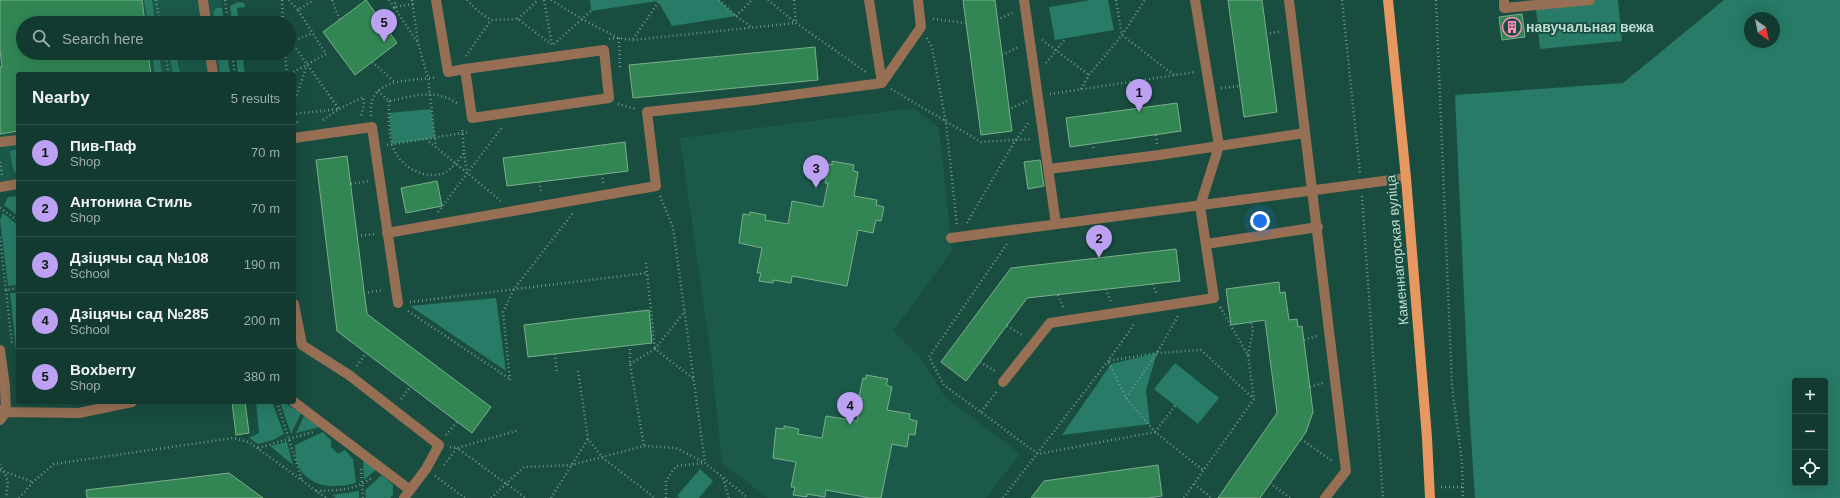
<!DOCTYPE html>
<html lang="en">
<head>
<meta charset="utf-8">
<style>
	:root { --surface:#133a30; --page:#20453c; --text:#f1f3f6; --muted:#9dadab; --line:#32544c; --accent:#bca0f2 }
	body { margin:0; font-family:Helvetica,sans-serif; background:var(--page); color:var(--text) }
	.controls { position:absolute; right:12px; bottom:12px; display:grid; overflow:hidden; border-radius:4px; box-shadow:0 4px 16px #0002 }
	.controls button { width:36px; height:36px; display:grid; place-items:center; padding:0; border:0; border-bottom:1px solid var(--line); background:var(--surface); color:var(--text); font:20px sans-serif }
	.compass { position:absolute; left:1744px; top:12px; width:36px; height:36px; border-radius:50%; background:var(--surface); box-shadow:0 4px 16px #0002; rotate:147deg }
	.you { position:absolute; left:1260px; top:221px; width:14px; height:14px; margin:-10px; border:3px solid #fff; border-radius:50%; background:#1a73e8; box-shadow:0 0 0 6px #1a73e833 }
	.badge { display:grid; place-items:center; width:26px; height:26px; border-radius:50%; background:var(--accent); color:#111; font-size:13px; font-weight:700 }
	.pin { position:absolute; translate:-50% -33px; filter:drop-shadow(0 1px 2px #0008) }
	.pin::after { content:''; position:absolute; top:21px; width:14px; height:12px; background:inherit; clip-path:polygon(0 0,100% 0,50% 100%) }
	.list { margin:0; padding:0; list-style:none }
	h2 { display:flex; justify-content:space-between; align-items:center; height:52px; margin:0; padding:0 16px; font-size:17px }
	h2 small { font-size:13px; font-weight:400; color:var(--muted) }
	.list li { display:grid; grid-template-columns:26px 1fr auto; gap:12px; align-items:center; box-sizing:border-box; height:56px; padding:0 16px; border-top:1px solid var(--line) }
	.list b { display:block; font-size:15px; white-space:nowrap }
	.list p { margin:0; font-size:13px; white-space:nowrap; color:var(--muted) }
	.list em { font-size:13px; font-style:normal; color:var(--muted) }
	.icon { flex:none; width:22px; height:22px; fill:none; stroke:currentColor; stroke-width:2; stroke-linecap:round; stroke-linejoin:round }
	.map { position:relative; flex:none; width:1840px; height:498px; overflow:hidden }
	.search { position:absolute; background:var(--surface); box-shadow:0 4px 16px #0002; left:16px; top:16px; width:280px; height:44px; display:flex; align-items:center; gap:10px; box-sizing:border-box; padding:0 14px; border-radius:22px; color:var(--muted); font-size:15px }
	.panel { position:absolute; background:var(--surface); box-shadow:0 4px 16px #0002; left:16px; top:72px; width:280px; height:332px; border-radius:4px }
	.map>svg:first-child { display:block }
	.built { fill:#1b5a4b }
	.green { fill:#277b67; fill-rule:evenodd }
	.building { fill:#328654; stroke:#7caf8c }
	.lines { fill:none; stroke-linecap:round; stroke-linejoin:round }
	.path { stroke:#6e978c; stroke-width:2.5; stroke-dasharray:1 3; stroke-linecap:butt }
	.minor { stroke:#976f55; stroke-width:10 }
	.major { stroke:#e79760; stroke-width:10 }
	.labels { text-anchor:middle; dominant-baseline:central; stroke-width:3.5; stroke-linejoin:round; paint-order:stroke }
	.poi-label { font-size:14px; font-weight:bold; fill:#bbdbd1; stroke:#194d40; text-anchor:start }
	.street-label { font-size:14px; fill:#bbdbd1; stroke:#194d40 }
</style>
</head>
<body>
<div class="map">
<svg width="1840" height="498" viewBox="0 0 1840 498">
	<rect width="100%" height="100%" fill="#194d40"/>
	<path class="built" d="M0,0H223L221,1L224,23H23V53H227L230,74H18V180L0,181Z
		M913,108L939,128L952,251L893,331L920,357L945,397L1020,454L986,498H768L722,463L711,356L680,138Z"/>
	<path class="green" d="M144,0H152L155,23H148Z
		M590,0H719L736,16L672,26L658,1L591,11Z
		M1091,0H1108L1114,30L1055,40L1049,7Z
		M1535,0H1618L1622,41L1540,49Z
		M1724,0H1840V498H1475L1469,408L1455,95L1623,83ZM1750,18H1774V42H1750ZM1795,381H1825V483H1795Z
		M238,2L244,3L245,7L237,8L239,23H232L230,6Z
		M217,8H222L224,23H213L214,10Z
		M152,53H159L162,74H155Z
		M169,53H176L180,74H173Z
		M217,53H227L230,74H220Z
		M236,53H242L245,74H238Z
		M431,109L435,138L392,144L389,113Z
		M18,149V174H17L13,170L10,151Z
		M18,196V216L4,205L8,197Z
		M3,213L18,225V285L8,286L0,220Z
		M10,293H18V351H16Z
		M496,298L506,371L410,306Z
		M1157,353L1146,390L1150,424L1062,435L1111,364Z
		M1175,363L1219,398L1198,424L1154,389Z
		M256,402H272L284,434L273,440L258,444L249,438L259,433Z
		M280,402H283L301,413L291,434Z
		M304,416L320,427L296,433Z
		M323,432L331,440V447L338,454L345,450L353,459L356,483C334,489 307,488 297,463C295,458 296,451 295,445Z
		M287,442L293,465L270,446Z
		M363,459L377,469L364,480Z
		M700,469L713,481L699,498H680L677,496Z
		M382,475L393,485V495L390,498H366L365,490Z
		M359,491V498H336L332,495Z"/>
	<path class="building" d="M0,0H142L145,23H23V53H148L151,74H18V131L0,134V67H2L0,50Z
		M366,0L397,43L355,75L323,32Z
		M963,0H995L1012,131L981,135Z
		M1228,0H1262L1277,112L1244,117Z
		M1522,14L1525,37L1502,40L1499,17Z
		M815,47L818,80L633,98L629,65Z
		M1177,103L1181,131L1070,147L1066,118Z
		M625,142L628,171L507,186L503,158Z
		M347,156L367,314L491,407L472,433L337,331L316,160Z
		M1040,160L1044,186L1028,189L1024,162Z
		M832,161L854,165L853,171L858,172L854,196L877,200L876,205L884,207L881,221L876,220L873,233L858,230L847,286L792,276L791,283L773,280V283L759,281L761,273H757L762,248L739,243L743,214L750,215V212L766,215L765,220L788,224L792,201L823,207L828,183H825L829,164L832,165Z
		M437,181L442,206L406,213L401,188Z
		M1176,249L1180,281L1027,298L966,381L941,362L1011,268Z
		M1279,282L1280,293L1285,292L1289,320L1297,319L1298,327L1302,326L1313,412L1306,432L1260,498H1218L1277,413L1265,320L1231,325L1226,289Z
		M649,310L652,343L528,357L524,325Z
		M866,375L888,379L886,385L892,387L887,410L910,414L909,419L917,421L915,435L909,434L907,447L892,444L881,498H870L826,490L825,497L807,494V497L793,495L795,487H791L796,462L773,458L776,428L784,429V426L799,429L798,434L822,438L826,416L857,421L862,398L859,397L863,378L866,379Z
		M232,402H245L249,433L236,435Z
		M1158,465L1162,496L1147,498H1031L1044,481Z
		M229,473L263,498H87L86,490Z"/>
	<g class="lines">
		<path class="path" d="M156,0L160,23
			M225,0L228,23
			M282,0L283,23
			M289,0L298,10L314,0
			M332,0L340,20
			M389,0L394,7L396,0
			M412,0L418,42
			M467,0L478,11L491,20L518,19L551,44
			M544,0L552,45
			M551,0L582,19L618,38
			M719,0L736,16L753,28
			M768,0L796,23L866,72
			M794,0L796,23
			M1116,0L1122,35L1174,75
			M1342,0L1360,173
			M1436,0L1452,386L1462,462L1463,498
			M413,4L394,7L418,43L428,78L436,147
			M736,16L752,0
			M518,19L538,0
			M933,19L966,23
			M997,20L1014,12
			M1266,34L1282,31
			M619,38L620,67
			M927,38L932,47L946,123L957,226
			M289,39L339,109L294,114
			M609,39L619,38L633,40L796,23
			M633,39L660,0
			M1042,40L1089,75
			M291,42L313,33
			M554,44L591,11
			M165,53L169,74
			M232,53L235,74
			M285,53L287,74
			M1002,55L1019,47
			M466,56L491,20
			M372,62L395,82
			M1046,63L1066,38
			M290,74L326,54L298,10
			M1221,88L1240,86
			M891,89L981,142L1032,139
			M1081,89L1089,75L1122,35L1145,0
			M378,91L389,101C416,96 432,88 457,103
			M1050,94L1196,72
			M389,101C389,114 388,131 392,144C397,165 424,181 444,173C452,169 459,160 464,153L462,127
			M294,103L307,65
			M618,104L636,109
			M1008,110L1027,101
			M371,116C367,76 410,82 437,77
			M294,119L299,124
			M323,120L339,109L363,97L364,105L361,117
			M1156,135L1157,144
			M426,139L501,201
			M1093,143L1094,151
			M387,145L470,132
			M464,153L467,172
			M0,162L2,175
			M602,174L603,183
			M539,182L542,193
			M351,184L368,181
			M660,196L673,227L705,463
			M1362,196L1383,498
			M0,208L18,221
			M438,212L503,126
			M967,223L1015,141L1029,122
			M357,236L375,234
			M0,237L6,290L18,288
			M1007,244L929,357L944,385L1038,454L1155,432L1203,470
			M646,263L655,349
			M1153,284L1157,295
			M1106,289L1111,302
			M6,290L12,344
			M364,293L384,290
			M1058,295L1064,309
			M410,302L647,273
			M408,311L510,379
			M1007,326L1024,336
			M1304,340L1317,336
			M630,345V364L644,446
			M655,349L685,311
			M555,354L557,374
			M1248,355L1253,330L1251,322
			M980,362L997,372
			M630,364L655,349L694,379
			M357,366L366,353
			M578,371L588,439L603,458L655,498
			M510,380L503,312L514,289L573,213
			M1310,387L1323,383
			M1126,398L1157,353L1178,316
			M401,399L410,387
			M277,402L302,480
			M1175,406L1155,432L1126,398L1108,361L1157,353L1201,350L1254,399
			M981,412L997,391
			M446,435L457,422
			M1301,439L1332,461
			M450,447L457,448L519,430
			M258,448L313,432
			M0,464L8,481L6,498
			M444,465L457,448L526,498
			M361,469L363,498
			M0,470L33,482
			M435,476L465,498
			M723,478L729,498
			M1270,483L1290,498
			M1194,484L1212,498
			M1441,487H1463
			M316,491C339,490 354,491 373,477
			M19,498L33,482L54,464L233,438L249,442L326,498
			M491,498L524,467L572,465L644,446L676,448L705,463L748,498
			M551,498L588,439
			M666,498V481L676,466L704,463
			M1003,498L1108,361L1135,323
			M1184,498L1254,399L1248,355L1220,307"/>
		<path class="minor" d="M203,0L206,23
			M436,0L448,72L465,69L604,50L609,98L472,118L465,69
			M869,0L882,83
			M1024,0L1056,224
			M1289,0L1346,471L1325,498
			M1504,0V8L1590,0
			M210,53L213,74
			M294,138L372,127L398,303
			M0,142L18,140
			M1049,169L1159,155L1305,133
			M0,187L18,184
			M387,233L656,186L647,112L755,100L882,83L921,27L918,0
			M951,238L1406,178
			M1206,244L1318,227
			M294,304L302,345L349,375L439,445L426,469L404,498
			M0,350L5,386L6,412L0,420
			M1003,382L1050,323L1214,298L1200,206L1219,146L1195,0
			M294,402L410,490
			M0,410L6,412L79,413L132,402"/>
		<path class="major" d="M1388,0L1406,178L1427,438L1430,498"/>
	</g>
	<defs>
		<g id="building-ring" transform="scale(1)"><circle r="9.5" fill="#194d40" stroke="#fe8ebd" stroke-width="1.5"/><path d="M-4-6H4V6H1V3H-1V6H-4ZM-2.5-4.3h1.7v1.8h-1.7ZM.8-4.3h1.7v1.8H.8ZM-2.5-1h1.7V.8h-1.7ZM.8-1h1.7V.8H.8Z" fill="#fe8ebd"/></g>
	</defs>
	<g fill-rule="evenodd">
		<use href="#building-ring" x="1512" y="27"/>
	</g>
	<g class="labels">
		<g class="poi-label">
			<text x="1526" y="27">навучальная вежа</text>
		</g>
		<g class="street-label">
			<text transform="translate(1397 250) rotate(-95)">Каменнагорская вуліца</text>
		</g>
	</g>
</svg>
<div class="controls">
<button>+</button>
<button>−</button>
<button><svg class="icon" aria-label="locate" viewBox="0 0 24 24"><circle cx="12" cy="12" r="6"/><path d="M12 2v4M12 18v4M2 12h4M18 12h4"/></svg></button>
</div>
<svg class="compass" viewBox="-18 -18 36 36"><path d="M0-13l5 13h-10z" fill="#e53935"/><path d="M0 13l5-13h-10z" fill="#9dadab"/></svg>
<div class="you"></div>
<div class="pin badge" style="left:1139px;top:112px">1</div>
<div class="pin badge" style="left:1099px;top:258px">2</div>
<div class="pin badge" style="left:816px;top:188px">3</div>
<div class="pin badge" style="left:850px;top:425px">4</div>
<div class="pin badge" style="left:384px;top:42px">5</div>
<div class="search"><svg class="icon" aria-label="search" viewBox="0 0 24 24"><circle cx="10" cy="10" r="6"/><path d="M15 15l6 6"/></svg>Search here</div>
<section class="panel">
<h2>Nearby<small>5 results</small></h2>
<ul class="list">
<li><span class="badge">1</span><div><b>Пив-Паф</b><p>Shop</p></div><em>70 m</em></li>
<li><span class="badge">2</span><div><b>Антонина Стиль</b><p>Shop</p></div><em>70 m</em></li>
<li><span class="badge">3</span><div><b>Дзіцячы сад №108</b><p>School</p></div><em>190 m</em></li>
<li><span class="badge">4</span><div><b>Дзіцячы сад №285</b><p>School</p></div><em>200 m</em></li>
<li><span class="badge">5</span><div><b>Boxberry</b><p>Shop</p></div><em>380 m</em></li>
</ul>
</section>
</div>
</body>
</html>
